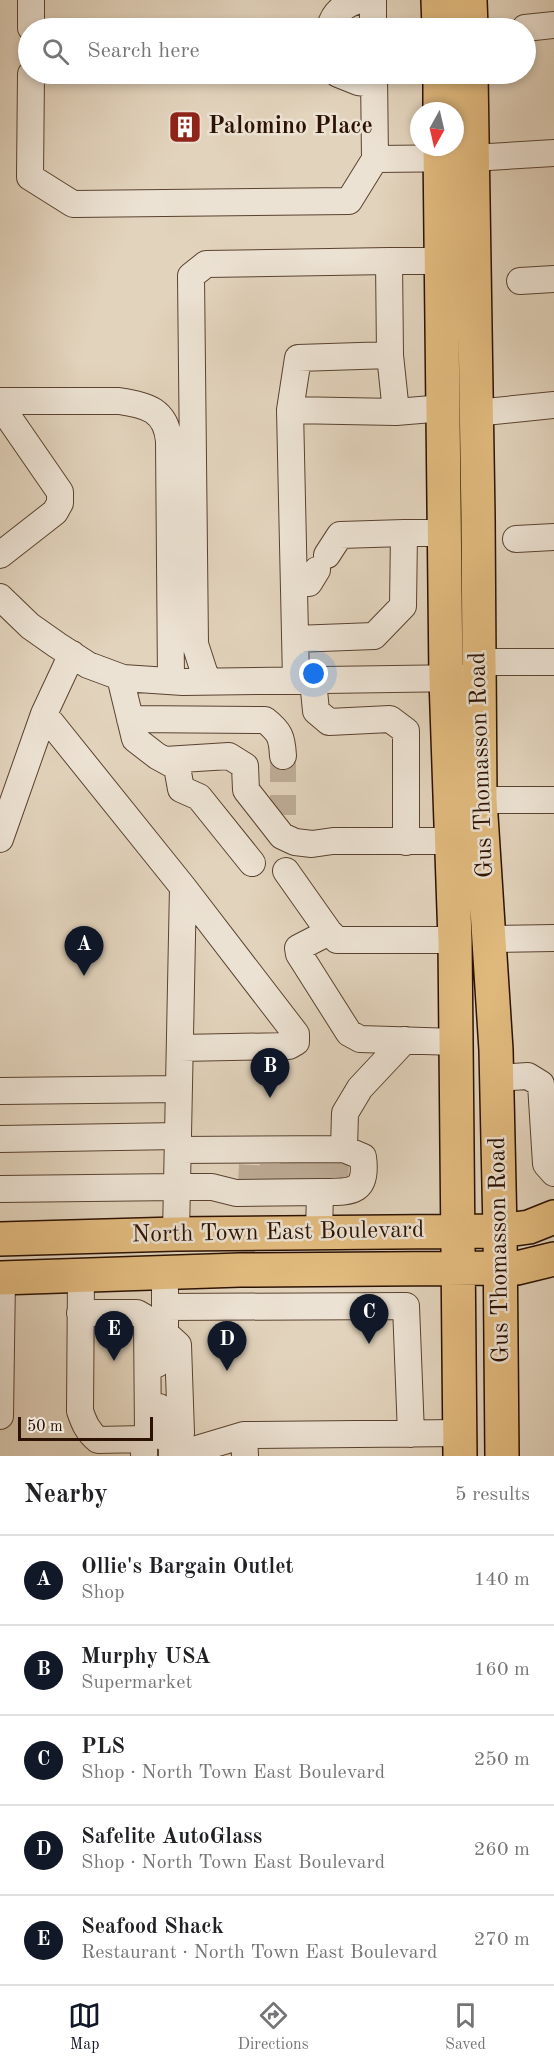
<!DOCTYPE html>
<html lang="en">
<head>
<meta charset="utf-8">
<style>
	:root { --surface:#fff; --page:#f2f2f2; --text:#202124; --muted:#757577; --line:#e0e0e0; --accent:#111827 }
	body { margin:0; font-family:"Old Standard TT",serif; background:var(--page); color:var(--text) }
	.compass { position:absolute; left:410px; top:102px; width:54px; height:54px; border-radius:50%; background:var(--surface); box-shadow:0 3px 9px #0003; rotate:188deg }
	.scale { position:absolute; left:18px; bottom:15px; width:135px; box-sizing:border-box; padding-left:6px; border:3px solid #2c1202; border-top:0; font-size:16px; line-height:21px; white-space:nowrap; color:#2c1202; -webkit-text-stroke:4px #ece2d3; paint-order:stroke }
	.you { position:absolute; left:314px; top:674px; width:21px; height:21px; margin:-15px; border:4px solid #fff; border-radius:50%; background:#1a73e8; box-shadow:0 0 0 9px #1a73e833 }
	.badge { display:grid; place-items:center; width:39px; height:39px; border-radius:50%; background:var(--accent); color:#fff; font-size:20px; font-weight:700 }
	.pin { position:absolute; translate:-50% -50px; filter:drop-shadow(0 2px 3px #0008) }
	.pin::after { content:''; position:absolute; top:32px; width:21px; height:18px; background:inherit; clip-path:polygon(0 0,100% 0,50% 100%) }
	.list { margin:0; padding:0; list-style:none }
	h2 { display:flex; justify-content:space-between; align-items:center; height:78px; margin:0; padding:0 24px; font-size:26px }
	h2 small { font-size:20px; font-weight:400; color:var(--muted) }
	.list li { display:grid; grid-template-columns:39px 1fr auto; gap:18px; align-items:center; box-sizing:border-box; height:90px; padding:0 24px; border-top:2px solid var(--line) }
	.list b { display:block; font-size:22px; white-space:nowrap }
	.list p { margin:0; font-size:20px; white-space:nowrap; color:var(--muted) }
	.list em { font-size:20px; font-style:normal; color:var(--muted) }
	.icon { flex:none; width:33px; height:33px; fill:none; stroke:currentColor; stroke-width:2; stroke-linecap:round; stroke-linejoin:round }
	.map { position:relative; flex:none; width:554px; height:1456px; overflow:hidden }
	.search { position:absolute; background:var(--surface); box-shadow:0 3px 9px #0003; left:18px; right:18px; top:18px; height:66px; display:flex; align-items:center; gap:15px; box-sizing:border-box; padding:0 21px; border-radius:33px; color:var(--muted); font-size:22px }
	.sheet { height:528px; background:var(--surface) }
	nav { display:flex; justify-content:space-around; align-items:center; box-sizing:border-box; height:84px; border-top:2px solid var(--line); background:var(--surface); font-size:16px; color:var(--muted) }
	nav a { display:grid; justify-items:center; gap:3px }
	nav .on { color:var(--accent) }
	.map>svg:first-child { display:block }
	.lines { fill:none; stroke-linecap:round; stroke-linejoin:round }
	.minor-tunnel { stroke:#beac97; stroke-width:26; stroke-dasharray:26 13; stroke-linecap:butt }
	.minor-casing { stroke:#5a4230; stroke-width:28 }
	.major-casing { stroke:#2c1202; stroke-width:36 }
	.minor { stroke:#ece2d3; stroke-width:26 }
	.major { stroke:#e1ba7e; stroke-width:33 }
	.labels { text-anchor:middle; dominant-baseline:central; stroke-width:5; stroke-linejoin:round; paint-order:stroke }
	.poi-label { font-size:24px; font-weight:bold; fill:#2c1202; stroke:#ece2d3; text-anchor:start }
	.street-label { font-size:24px; fill:#2c1202; stroke:#ece2d3 }
</style>
</head>
<body>
<div class="map">
<svg width="554" height="1456" viewBox="0 0 554 1456">
	<rect width="100%" height="100%" fill="#e2d3bc"/>
	<filter id="stains"><feTurbulence type="fractalNoise" baseFrequency=".00333" numOctaves="4"/><feColorMatrix values="0 0 0 0 .2 0 0 0 0 .09 0 0 0 0 .02 0 0 0 .5 -.17"/></filter>
	<radialGradient id="worn" r=".72"><stop offset=".6" stop-color="#630" stop-opacity="0"/><stop offset="1" stop-color="#630" stop-opacity=".3"/></radialGradient>
	<g class="lines">
		<path class="minor-tunnel" d="M283,756V815
			M314,1181V1163
			M335,1181L336,1162
			M293,1182V1163
			M273,1183V1164
			M251,1184L252,1165"/>
		<g class="minor-casing">
			<path id="minor" d="M373,0V28
				M330,27C334,12 345,4 360,0
				M31,28V0
				M525,28L554,25
				M31,74L30,177L73,204L349,201L375,159L472,158L554,153
				M338,74L358,82L374,84
				M374,74L375,159
				M520,281L554,279
				M390,355L389,261H442
				M0,401H119C147,405 166,410 169,441L171,681
				M0,405L60,492V503L55,512L0,555
				M290,410L298,358L390,355L396,412
				M475,413L554,405
				M516,539L554,537
				M327,555L340,535L404,533
				M294,583H309L317,570
				M0,597L30,626L57,645L88,665L123,678L183,682L463,678
				M295,639L374,636L403,606L404,533H445
				M72,654L44,714L183,887L296,1034V1042L289,1046L180,1048
				M478,662H554
				M120,677L135,739L157,756L177,767L181,789L199,797L252,863
				M296,680L290,410L396,412L444,408
				M313,680L316,711L329,722L390,719L406,731V842
				M207,681L195,644L191,276L206,264L389,261
				M130,719L265,720C280,732 282,737 283,756
				M165,760L229,756L245,766L246,790L282,836L295,842L312,844L333,841H453
				M480,800H554
				M0,839L44,714
				M286,871L329,932L337,940H455
				M329,932L298,948L299,954L349,1033L360,1039L456,1042
				M490,939L554,938
				M497,1078L528,1076L541,1084L546,1164L554,1173
				M0,1091L179,1089
				M0,1139L178,1136
				M178,1150L344,1149
				M0,1189L178,1187H212L236,1193L320,1192L319,1233
				M320,1192C351,1192 368,1194 363,1157L344,1149L345,1113L360,1088L405,1040
				M176,1234L183,887
				M81,1276L80,1411C84,1423 88,1432 98,1440L144,1439
				M165,1307L406,1306L411,1434
				M80,1313H137L144,1317L147,1322L148,1434L144,1439V1454
				M165,1333L178,1345L181,1433L172,1442V1456
				M157,1364L156,1346L165,1333V1290
				M159,1407L160,1435L172,1442
				M0,1416L2,1278
				M244,1435L460,1433
				M180,1456L187,1452L244,1435L245,1456"/>
		</g>
		<g class="major-casing">
			<path id="major" d="M438,0L439,28
				M470,0L471,28
				M440,74V111
				M471,74L478,517L480,800L496,1050L500,1231L502,1456
				M440,147L446,679L455,940L460,1456
				M0,1239L176,1234L500,1231L529,1227L554,1217
				M0,1278L240,1270L517,1268L554,1259"/>
		</g>
		<use href="#minor" class="minor"/>
		<use href="#major" class="major"/>
	</g>
	<defs>
		<g id="building-square" transform="scale(1.725)"><rect x="-9" y="-9" width="18" height="18" rx="4" fill="#8f2418" stroke="#ece2d3"/><path d="M-4-6H4V6H1V3H-1V6H-4ZM-2.5-4.3h1.7v1.8h-1.7ZM.8-4.3h1.7v1.8H.8ZM-2.5-1h1.7V.8h-1.7ZM.8-1h1.7V.8H.8Z" fill="#fff"/></g>
	</defs>
	<g fill-rule="evenodd">
		<use href="#building-square" x="185" y="127"/>
	</g>
	<g class="labels">
		<g class="poi-label">
			<text x="208" y="127">Palomino Place</text>
		</g>
		<g class="street-label">
			<text transform="translate(482 765) rotate(-92)">Gus Thomasson Road</text>
			<text transform="translate(278 1233) rotate(-1)">North Town East Boulevard</text>
			<text transform="translate(500 1250) rotate(-91)">Gus Thomasson Road</text>
		</g>
	</g>
	<rect width="100%" height="100%" filter="url(#stains)"/>
	<rect width="100%" height="100%" fill="url(#worn)"/>
</svg>
<svg class="compass" viewBox="-18 -18 36 36"><path d="M0-13l5 13h-10z" fill="#e53935"/><path d="M0 13l5-13h-10z" fill="#757577"/></svg>
<div class="scale">50 m</div>
<div class="you"></div>
<div class="pin badge" style="left:84px;top:976px">A</div>
<div class="pin badge" style="left:270px;top:1098px">B</div>
<div class="pin badge" style="left:369px;top:1344px">C</div>
<div class="pin badge" style="left:227px;top:1371px">D</div>
<div class="pin badge" style="left:114px;top:1361px">E</div>
<div class="search"><svg class="icon" aria-label="search" viewBox="0 0 24 24"><circle cx="10" cy="10" r="6"/><path d="M15 15l6 6"/></svg>Search here</div>
</div>
<section class="sheet">
<h2>Nearby<small>5 results</small></h2>
<ul class="list">
<li><span class="badge">A</span><div><b>Ollie's Bargain Outlet</b><p>Shop</p></div><em>140 m</em></li>
<li><span class="badge">B</span><div><b>Murphy USA</b><p>Supermarket</p></div><em>160 m</em></li>
<li><span class="badge">C</span><div><b>PLS</b><p>Shop · North Town East Boulevard</p></div><em>250 m</em></li>
<li><span class="badge">D</span><div><b>Safelite AutoGlass</b><p>Shop · North Town East Boulevard</p></div><em>260 m</em></li>
<li><span class="badge">E</span><div><b>Seafood Shack</b><p>Restaurant · North Town East Boulevard</p></div><em>270 m</em></li>
</ul>
</section>
<nav>
<a class="on"><svg class="icon" aria-label="map" viewBox="0 0 24 24"><path d="M3 6l6-2 6 2 6-2v14l-6 2-6-2-6 2zM9 4v14M15 6v14"/></svg>Map</a>
<a><svg class="icon" aria-label="directions" viewBox="0 0 24 24"><path d="M12 3l9 9-9 9-9-9zM9 14v-3h6M13 9l2 2-2 2"/></svg>Directions</a>
<a><svg class="icon" aria-label="saved" viewBox="0 0 24 24"><path d="M7 4h10v16l-5-4-5 4z"/></svg>Saved</a>
</nav>
</body>
</html>
